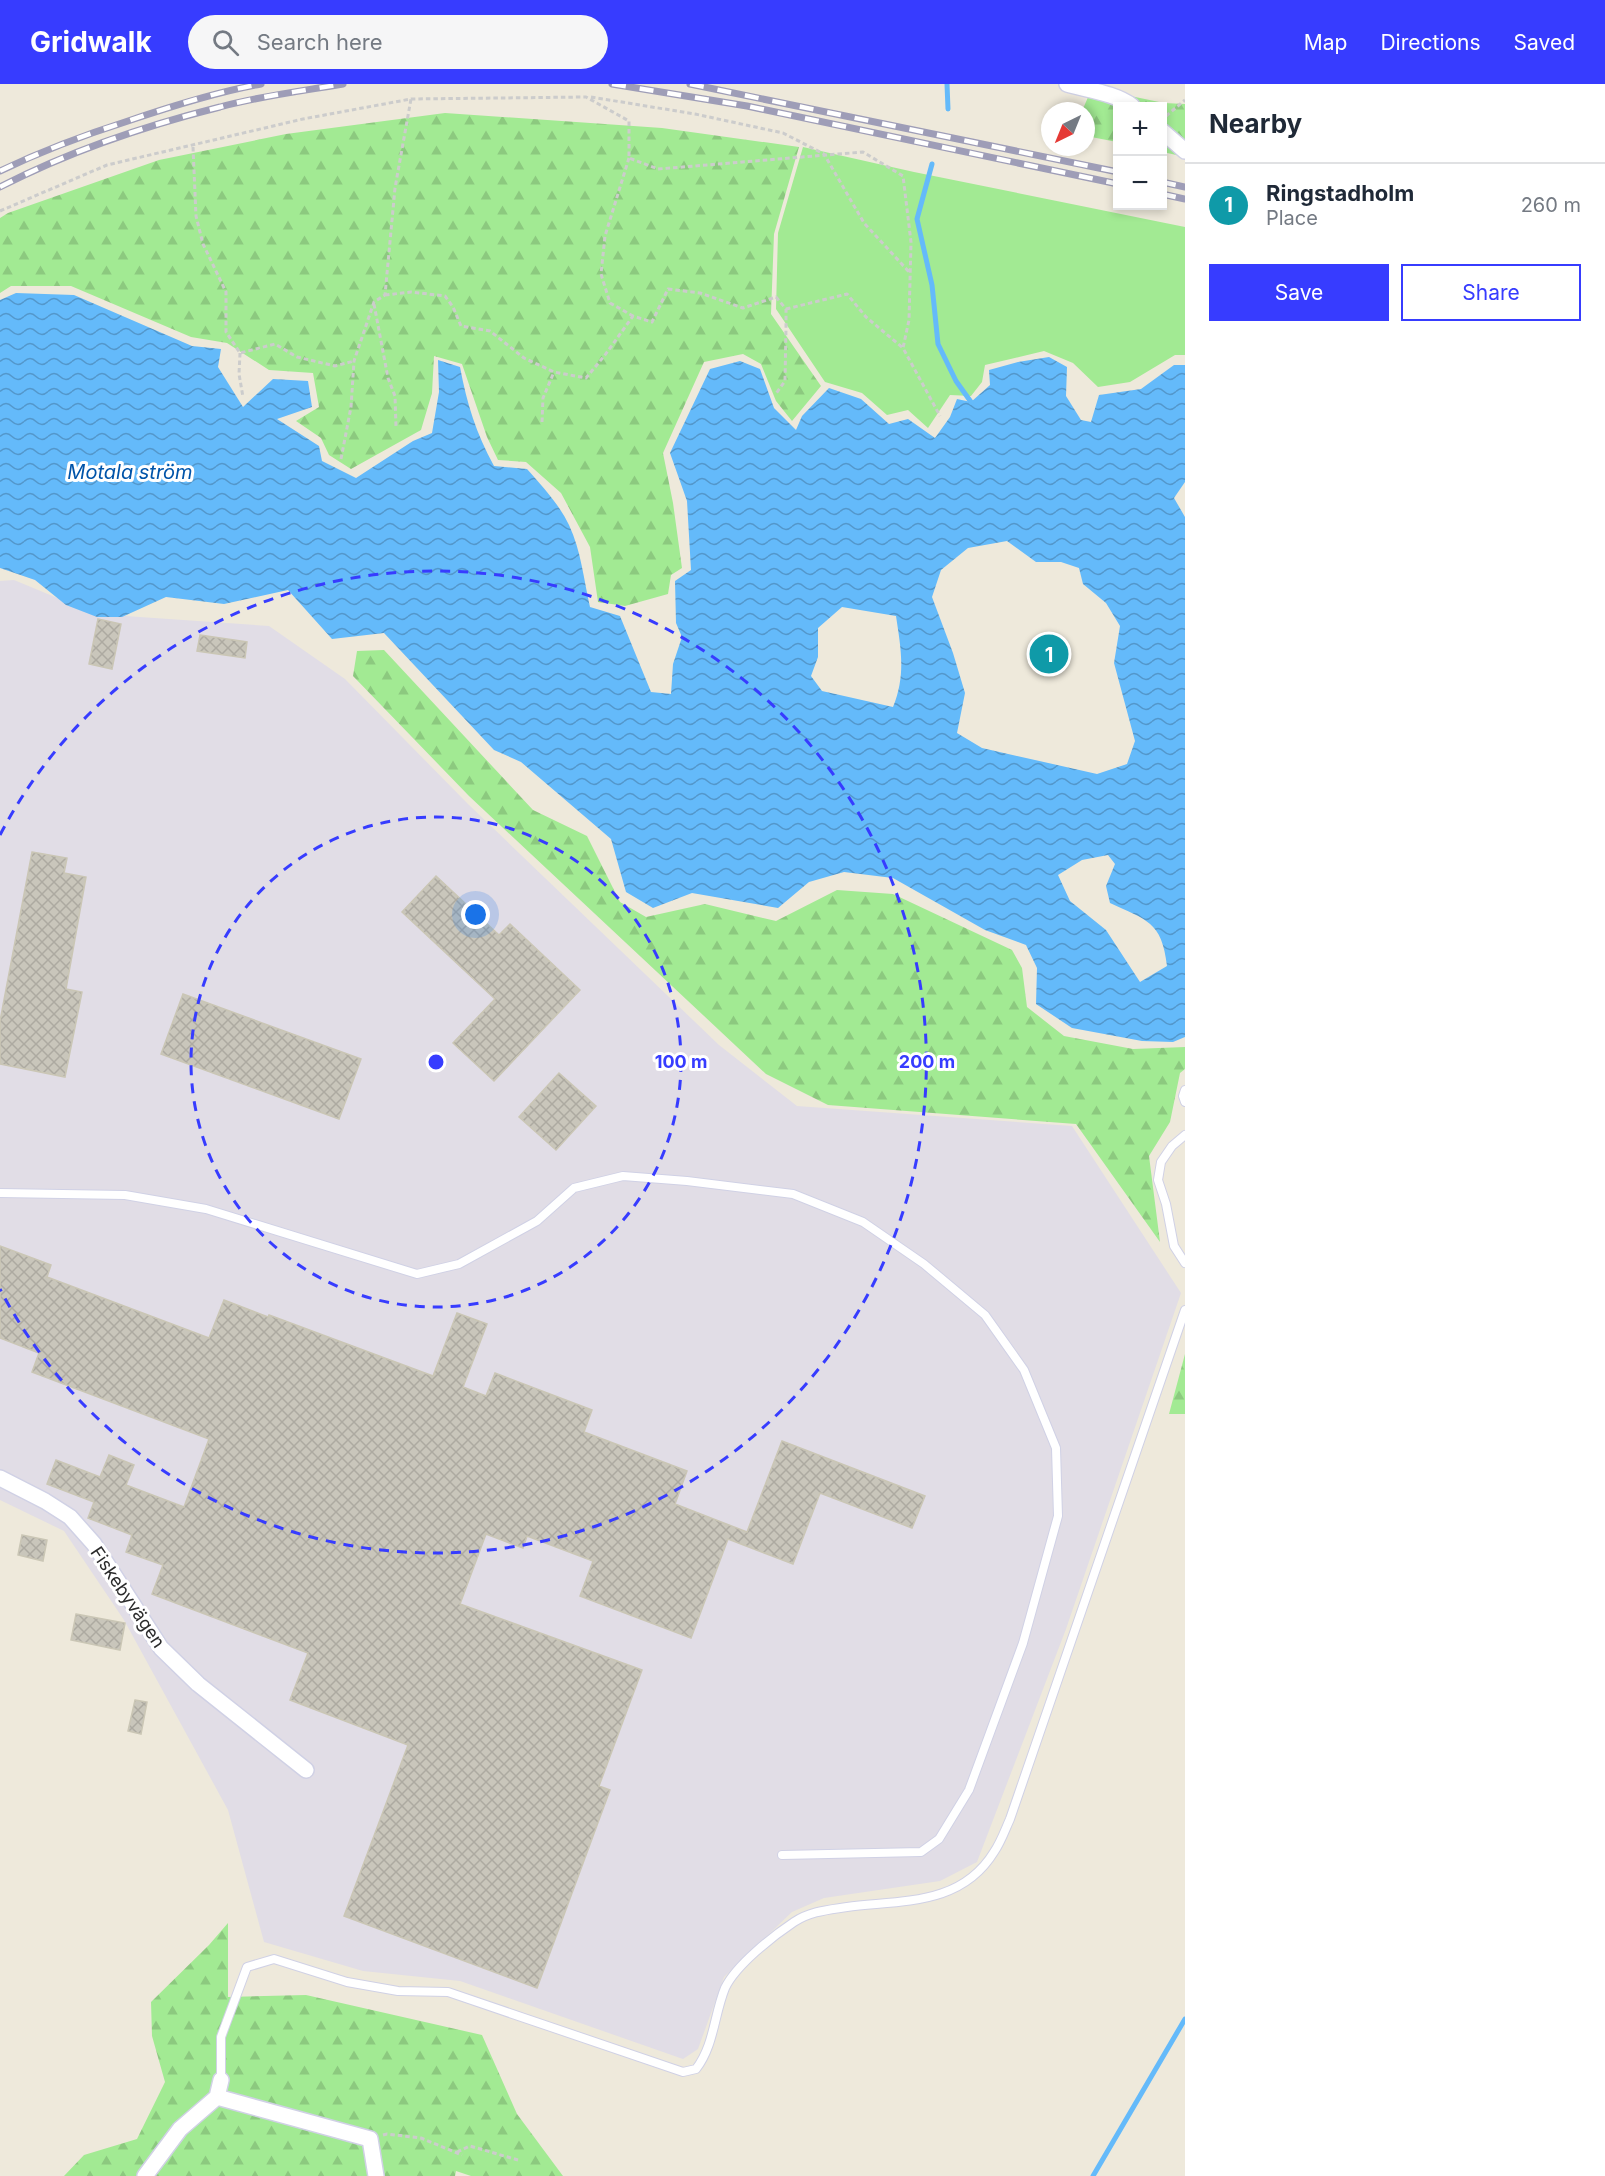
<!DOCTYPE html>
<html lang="en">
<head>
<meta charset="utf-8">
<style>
	:root { --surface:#fff; --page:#f6f6f7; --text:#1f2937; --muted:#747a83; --line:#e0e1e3; --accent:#373cff }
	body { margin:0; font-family:Inter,sans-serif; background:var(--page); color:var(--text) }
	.controls { position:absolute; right:18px; top:18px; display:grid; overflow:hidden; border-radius:0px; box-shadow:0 3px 9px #0003 }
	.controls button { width:54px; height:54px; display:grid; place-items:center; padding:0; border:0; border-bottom:2px solid var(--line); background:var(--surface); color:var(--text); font:30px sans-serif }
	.compass { position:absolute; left:1041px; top:18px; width:54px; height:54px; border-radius:50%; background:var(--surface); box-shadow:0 3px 9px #0003; rotate:223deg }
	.you { position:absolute; left:476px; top:831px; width:21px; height:21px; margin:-15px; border:4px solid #fff; border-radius:50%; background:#1a73e8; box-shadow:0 0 0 9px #1a73e833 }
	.badge { display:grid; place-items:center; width:39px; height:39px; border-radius:50%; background:var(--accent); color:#fff; font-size:20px; font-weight:700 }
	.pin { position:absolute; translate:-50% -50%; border:3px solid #fff; box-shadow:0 2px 6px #0006 }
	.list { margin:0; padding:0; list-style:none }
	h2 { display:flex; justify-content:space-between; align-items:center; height:78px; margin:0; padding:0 24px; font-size:26px }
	h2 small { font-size:20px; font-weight:400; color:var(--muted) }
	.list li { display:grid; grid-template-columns:39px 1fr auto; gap:18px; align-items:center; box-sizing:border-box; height:84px; padding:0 24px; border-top:2px solid var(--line) }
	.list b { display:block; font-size:22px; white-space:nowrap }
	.list p { margin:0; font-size:20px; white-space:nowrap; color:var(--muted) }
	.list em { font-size:20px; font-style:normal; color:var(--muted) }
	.actions { display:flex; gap:12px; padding:18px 24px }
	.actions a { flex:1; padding:14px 0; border:2px solid var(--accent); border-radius:0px; text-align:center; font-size:21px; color:var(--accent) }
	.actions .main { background:var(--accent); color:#fff }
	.icon { flex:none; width:33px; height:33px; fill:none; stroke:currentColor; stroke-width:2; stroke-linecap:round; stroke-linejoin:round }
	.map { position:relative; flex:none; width:1185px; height:2092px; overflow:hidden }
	header { display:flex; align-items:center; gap:36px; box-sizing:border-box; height:84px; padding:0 30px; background:var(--accent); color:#fff }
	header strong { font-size:28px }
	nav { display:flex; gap:33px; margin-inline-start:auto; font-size:21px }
	.search { width:420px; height:54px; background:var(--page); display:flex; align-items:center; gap:15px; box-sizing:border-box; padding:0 21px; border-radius:33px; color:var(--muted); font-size:22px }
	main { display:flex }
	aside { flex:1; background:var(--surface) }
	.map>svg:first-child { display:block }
	.industrial { fill:#e1dde6 }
	.grass { fill:#a2ea93 }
	.forest { fill:url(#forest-firs) }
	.water { fill:url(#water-waves); fill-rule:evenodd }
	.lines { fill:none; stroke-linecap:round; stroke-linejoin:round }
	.stream { stroke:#64bafa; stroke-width:5 }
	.building { fill:url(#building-cross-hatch); stroke:#cac6b5; stroke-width:1.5 }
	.lane-casing { stroke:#d0d1e5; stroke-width:10 }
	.street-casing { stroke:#d0d1e5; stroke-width:18 }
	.path { stroke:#ccc; stroke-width:3; stroke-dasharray:4.5 3; stroke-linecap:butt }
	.lane { stroke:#fff; stroke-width:8 }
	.street { stroke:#fff; stroke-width:15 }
	.rail-casing { stroke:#9e9db7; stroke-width:7 }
	.rail { stroke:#fff; stroke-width:4.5; stroke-dasharray:14; stroke-linecap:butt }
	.ring { fill:none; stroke:#373cff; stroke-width:3; stroke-dasharray:10 8 }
	.labels { text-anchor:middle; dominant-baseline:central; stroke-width:6; stroke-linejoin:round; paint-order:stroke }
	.street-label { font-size:18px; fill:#2b2b2b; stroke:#fff }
	.water-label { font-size:20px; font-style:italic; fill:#0054a9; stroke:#fff }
	.centre { fill:#373cff; stroke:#fff; stroke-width:3 }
	.ring-label { font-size:18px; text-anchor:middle; font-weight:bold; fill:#373cff; stroke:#fff; stroke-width:6; stroke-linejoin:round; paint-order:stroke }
</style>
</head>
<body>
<header>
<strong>Gridwalk</strong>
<div class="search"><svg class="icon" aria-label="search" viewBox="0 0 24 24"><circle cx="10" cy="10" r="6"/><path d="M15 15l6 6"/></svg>Search here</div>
<nav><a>Map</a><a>Directions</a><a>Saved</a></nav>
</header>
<main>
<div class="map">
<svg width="1185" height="2092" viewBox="0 0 1185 2092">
	<defs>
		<pattern id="forest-firs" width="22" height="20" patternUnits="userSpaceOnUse" patternTransform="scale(1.5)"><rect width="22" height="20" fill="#a2ea93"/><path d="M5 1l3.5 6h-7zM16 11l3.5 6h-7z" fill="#8cc97f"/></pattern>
		<pattern id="water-waves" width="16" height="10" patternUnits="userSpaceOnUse" patternTransform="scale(1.5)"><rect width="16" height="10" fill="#64bafa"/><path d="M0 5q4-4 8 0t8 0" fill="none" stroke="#5397cb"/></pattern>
		<pattern id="building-cross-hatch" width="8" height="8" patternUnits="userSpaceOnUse" patternTransform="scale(1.5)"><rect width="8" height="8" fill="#c9c6bb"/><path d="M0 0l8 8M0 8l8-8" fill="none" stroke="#adaaa1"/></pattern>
	</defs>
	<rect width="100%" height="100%" fill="#eee9db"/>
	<path class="industrial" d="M14,496L96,530L269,542L345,595L468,720L719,961L797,1022L1072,1042L1181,1209L1066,1545L977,1778L940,1797L824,1814L792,1828L724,1893L698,1965L683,1975L460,1897L363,1887L264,1858L228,1726L124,1536L64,1447L0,1416V497Z"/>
	<path class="grass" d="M803,63L914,88L1185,143V271H1175L1130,298L1098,303L1073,279L1044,267L985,281L982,298L971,312L950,311L928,344L908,326L887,331L862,309L825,298L776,225L778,149Z"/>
	<path class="forest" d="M1092,4L1164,19L1185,20V73L1163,68L1162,22H1118L1117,58L1086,52V27H1082Z
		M445,29L662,44L799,63L774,150L771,230L821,302L792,337L776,317L761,280L743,270L704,278L663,369L673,419L682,484L671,491L668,510L625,522L598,518L590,463L561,409L526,378L498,376L487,353L462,280L434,272L432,309L421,346L351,385L329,371L321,354L296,337L319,323L313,289L269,286L227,259L191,253L71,202H11L0,209V134L8,129L159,76L286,50Z
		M384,566L533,726L587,752L620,818L646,833L705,820L776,837L837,806L893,810L1012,866L1022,884L1027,923L1064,952L1133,965L1185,963V985L1180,989L1170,1038L1149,1072L1160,1158L1076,1040L828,1021L766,990L469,712L353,592L357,567Z
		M1185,1270V1330H1169Z
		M228,1839V1913L306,1911L482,1951L517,2030L563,2092H471L456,2087L455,2092H64L84,2071L137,2055L165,1998L152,1952L151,1918L209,1861Z"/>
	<path class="water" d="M16,209L74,211L192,262L221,265L218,283L243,323L273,295L308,297L312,323L277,335L319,362L322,377L356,394L413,357L432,349L439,308L438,276L460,283C467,320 476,349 494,382L527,385C542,402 559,420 569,441C581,466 584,497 590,523L620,532L651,608L671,610L673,580L682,553L676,539L675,497L691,486L687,417L670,369L710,285L740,277L760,285L774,324L796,346L802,332L829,304L861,315L889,340L908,335L935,354L950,333L957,315L971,318L990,301L989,286L1018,278L1049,273L1067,283L1066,312L1081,336L1091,338L1099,311L1141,305L1174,281H1185V398L1174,414L1185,433V953L1173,958L1142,957L1072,944L1036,920L1037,884L1026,861L985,846L893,794L844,788L809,798L778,824L692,809L653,824L626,808L611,755L521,678L494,666L384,549L332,555L288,506L224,520L166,513L122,533H97L66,521L35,496L0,484V216ZM1007,457L1036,478H1061L1079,484L1083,500L1106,519L1120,542L1114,579L1135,657L1127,680L1097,690L982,664L957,649L965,609L953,569L932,513L941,486L968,464ZM842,523L896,532C901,565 906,591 893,623L822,607L811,592L818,573V544ZM1108,771L1115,780L1106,802L1110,819C1146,836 1162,837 1167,882L1140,898L1106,846L1070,817L1058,791L1082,776Z"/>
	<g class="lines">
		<path class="stream" d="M947,0L948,25
			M932,80L917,135L932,201L938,260L956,297L971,318
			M1093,2092L1185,1935"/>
	</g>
	<path class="building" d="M98,535L121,540L112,585L89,580Z
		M200,551L247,558L245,574L197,567Z
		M32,768L67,774L64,789L86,793L66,905L82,908L65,993L0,980V937Z
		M436,792L499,851L510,840L580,906L494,997L453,959L495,915L402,828Z
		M183,910L361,975L339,1035L161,970Z
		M559,989L596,1022L556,1066L519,1033Z
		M0,1162L51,1181L47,1193L209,1254L224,1216L268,1233L269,1231L433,1292L457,1229L487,1240L463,1303L486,1312L495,1289L592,1326L584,1348L687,1387L675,1420L747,1448L782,1357L925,1412L912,1444L820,1409L793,1480L728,1455L691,1554L580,1512L593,1477L527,1452L523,1464L486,1450L460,1520L642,1586L599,1702L610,1706L537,1904L344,1832L408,1661L290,1616L308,1569L152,1510L163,1481L126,1468L132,1451L88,1434L94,1418L47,1400L56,1376L100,1393L109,1371L134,1381L126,1401L184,1423L209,1355L32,1288L39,1269L0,1254Z
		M22,1451L47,1456L43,1477L18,1471Z
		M76,1530L125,1539L120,1566L71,1556Z
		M135,1616L147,1618L141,1650L128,1647Z"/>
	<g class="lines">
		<g class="lane-casing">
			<path id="lane" d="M1185,1006L1183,1012L1185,1018
				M1185,1051L1172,1062L1161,1078L1158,1096L1166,1120L1174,1162L1185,1179
				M0,1109L125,1111L206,1125L417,1190L459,1180L537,1137L574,1104L623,1092L687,1097L793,1110L863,1138L924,1180L985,1231L1024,1286L1056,1364L1058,1432L1023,1559L969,1706L939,1755L921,1768L782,1771
				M221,1996V1953L247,1883L274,1875L347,1898L398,1907L448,1908L683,1988L696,1985C714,1962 714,1931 725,1904C736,1881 773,1852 794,1838C811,1827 828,1826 847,1823C901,1816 961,1822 994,1768C1001,1758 1005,1746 1010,1735L1185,1226"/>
		</g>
		<g class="street-casing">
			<path id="street" d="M1067,0C1087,6 1115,9 1132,22
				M1162,47L1185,67
				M0,1394L45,1417L70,1433L94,1460L161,1564L198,1600L306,1686
				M217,2013L221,1996
				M145,2092L180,2045L217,2013L370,2055L376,2092"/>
		</g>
		<path class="path" d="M591,13L695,30L783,49L824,70L864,139L910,189
			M1166,32L1185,16
			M193,63L196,132L203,160L226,208V248L240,269L275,260L297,273L335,282L354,277
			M629,74L605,152L601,190L610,219L633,232
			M0,127L107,81L303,35L411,15L586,13L629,37V74L658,85L863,68L903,92L911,158L909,236L903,264L940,332
			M385,211L411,208L445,212L453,223L461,242L490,247L524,274L554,288L586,294L605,271L633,232L652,238L668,205L700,209L743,224L776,213L786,225V244L785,297L775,311
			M374,220L388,294L395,312L396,343
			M786,225L847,210L866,233L903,264
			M240,269L239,290L243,313
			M542,338L543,314L554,288
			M341,375L351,323L354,277L374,218L385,211L395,104L411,15
			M383,2051L387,2050L421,2054L462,2071
			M457,2068L470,2062L518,2076"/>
		<use href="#lane" class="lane"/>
		<use href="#street" class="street"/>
		<g class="rail-casing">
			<path id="rail" d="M612,0L747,22L1118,100
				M690,0L1118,88
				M0,87C42,67 84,51 128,37C172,22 216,8 261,0
				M1162,98L1185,103
				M0,103C70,67 144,42 220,23C260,12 302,7 343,0
				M1162,110L1185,115"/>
		</g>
		<use href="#rail" class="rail"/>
	</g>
	<g class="ring">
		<circle cx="436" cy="978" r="245"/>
		<path d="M0 751A491 491 0 1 1 0 1205"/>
	</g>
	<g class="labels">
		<g class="street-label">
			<text transform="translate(128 1513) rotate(56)">Fiskebyvägen</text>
		</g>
		<g class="water-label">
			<text x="130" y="388">Motala ström</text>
		</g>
	</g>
	<circle cx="436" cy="978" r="9" class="centre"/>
	<g class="ring-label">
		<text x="681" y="984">100 m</text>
		<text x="927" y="984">200 m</text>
	</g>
</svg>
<div class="controls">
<button>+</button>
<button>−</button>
</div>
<svg class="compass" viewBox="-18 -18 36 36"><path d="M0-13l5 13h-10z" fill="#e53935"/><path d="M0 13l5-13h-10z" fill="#747a83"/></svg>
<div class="you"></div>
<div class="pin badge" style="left:1049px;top:570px;background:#0f9aa8">1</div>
</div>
<aside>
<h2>Nearby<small></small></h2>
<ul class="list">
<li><span class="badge" style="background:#0f9aa8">1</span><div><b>Ringstadholm</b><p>Place</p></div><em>260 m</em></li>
</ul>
<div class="actions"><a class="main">Save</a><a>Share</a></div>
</aside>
</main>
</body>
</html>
